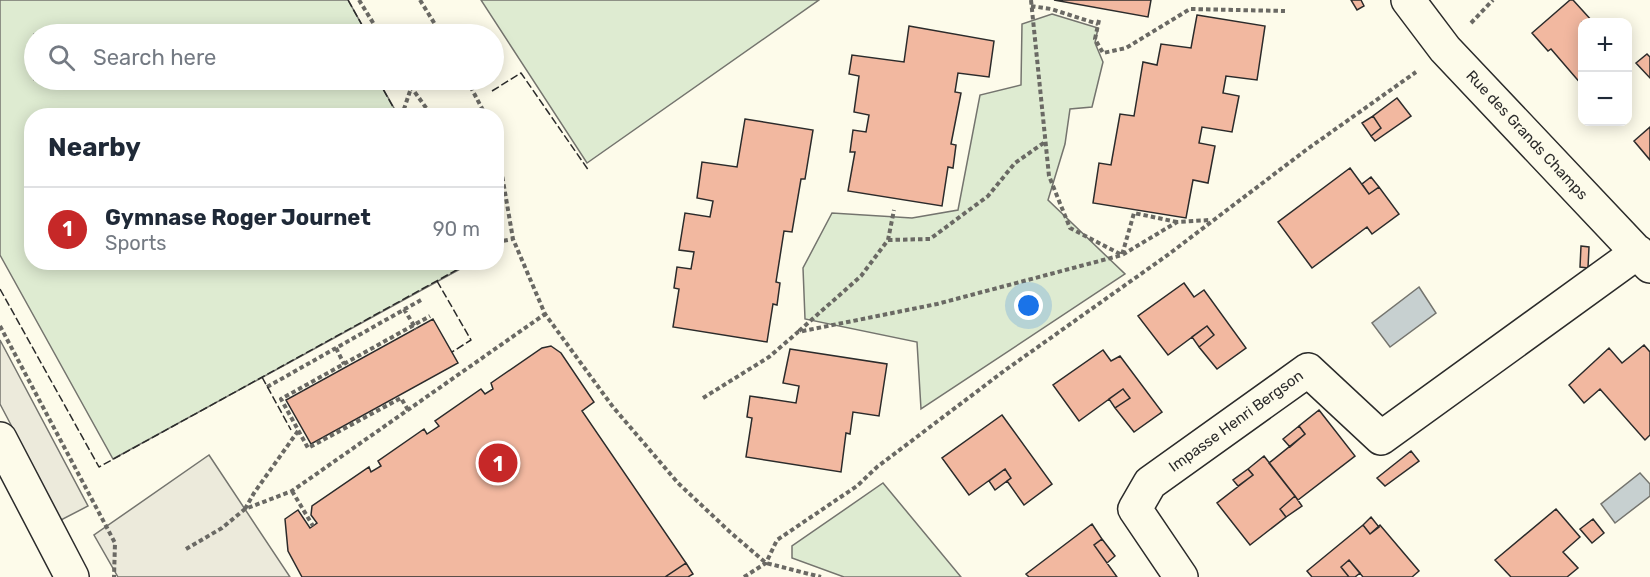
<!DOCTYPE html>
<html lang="en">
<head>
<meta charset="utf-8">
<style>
	:root { --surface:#fff; --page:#f2f2f3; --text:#1f2937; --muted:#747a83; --line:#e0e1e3; --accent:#c62828 }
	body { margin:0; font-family:Rubik,sans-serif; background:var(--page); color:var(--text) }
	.controls { position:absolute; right:18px; top:18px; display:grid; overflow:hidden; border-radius:12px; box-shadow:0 3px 15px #0003 }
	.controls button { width:54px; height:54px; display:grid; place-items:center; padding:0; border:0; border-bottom:2px solid var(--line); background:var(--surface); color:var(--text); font:30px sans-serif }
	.you { position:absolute; left:1029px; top:306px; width:21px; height:21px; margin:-15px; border:4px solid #fff; border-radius:50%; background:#1a73e8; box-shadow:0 0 0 9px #1a73e833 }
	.badge { display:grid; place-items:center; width:39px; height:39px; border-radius:50%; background:var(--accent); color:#fff; font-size:20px; font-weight:700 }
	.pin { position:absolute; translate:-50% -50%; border:3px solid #fff; box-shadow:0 2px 6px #0006 }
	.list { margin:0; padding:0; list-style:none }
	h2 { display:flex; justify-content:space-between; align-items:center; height:78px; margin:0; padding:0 24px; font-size:26px }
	h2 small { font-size:20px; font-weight:400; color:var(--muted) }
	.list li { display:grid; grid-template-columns:39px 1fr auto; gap:18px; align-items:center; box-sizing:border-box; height:84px; padding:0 24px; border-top:2px solid var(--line) }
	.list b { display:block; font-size:22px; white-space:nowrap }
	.list p { margin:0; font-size:20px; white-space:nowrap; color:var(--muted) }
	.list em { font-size:20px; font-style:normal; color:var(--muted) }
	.icon { flex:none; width:33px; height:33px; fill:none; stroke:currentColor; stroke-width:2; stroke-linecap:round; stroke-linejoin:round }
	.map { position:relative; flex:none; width:1650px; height:577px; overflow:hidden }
	.search { position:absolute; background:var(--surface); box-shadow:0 3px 15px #0003; left:24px; top:24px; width:480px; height:66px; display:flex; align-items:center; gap:15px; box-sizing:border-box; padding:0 21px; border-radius:33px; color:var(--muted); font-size:22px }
	.panel { position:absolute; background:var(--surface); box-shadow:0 3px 15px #0003; left:24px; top:108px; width:480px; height:162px; border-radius:24px }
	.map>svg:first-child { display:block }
	.green { fill:#deebd1; stroke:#74746e; stroke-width:1.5 }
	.parking { fill:#eceadb; stroke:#74746e; stroke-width:1.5 }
	.water { fill:#c7d0d0; stroke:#74746e; stroke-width:1.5 }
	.building { fill:#f2b8a0; stroke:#2b2b2b; stroke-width:1.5 }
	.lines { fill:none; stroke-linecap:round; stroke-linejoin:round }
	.minor-casing { stroke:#2b2b2b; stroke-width:36 }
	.path { stroke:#6a6964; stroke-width:4; stroke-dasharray:4.5 3; stroke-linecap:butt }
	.minor { stroke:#fdfbea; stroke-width:33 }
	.fence { stroke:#2b2b2b; stroke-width:1.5; stroke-dasharray:8 3; stroke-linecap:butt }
	.labels { text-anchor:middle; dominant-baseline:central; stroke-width:4.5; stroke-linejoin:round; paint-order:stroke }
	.street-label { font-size:15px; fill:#2b2b2b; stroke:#fdfbea }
</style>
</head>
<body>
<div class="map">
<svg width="1650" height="577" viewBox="0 0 1650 577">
	<rect width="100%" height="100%" fill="#fdfbea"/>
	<path class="green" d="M0,0H348L367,34H34V80H378L398,115L32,116V262L471,263L113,459L0,255Z
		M481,0H819L587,163Z
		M1052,14L1098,28L1095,43L1103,62L1092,107L1070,109L1065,144L1048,200L1125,274L921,409L917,342L805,319L803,268L832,213L912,218L958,210L980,95L1021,85L1022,24Z
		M883,483L961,577H844L792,558V546Z"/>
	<path class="parking" d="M0,340L88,506L61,520L0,404Z
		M209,455L290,577H118L94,535Z"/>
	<path class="water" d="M1419,287L1436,313L1390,347L1372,323Z
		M1640,473L1650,484V496L1615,523L1601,504Z"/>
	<path class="building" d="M1054,0H1151L1148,17Z
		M1351,0H1361L1364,6L1357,10Z
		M1570,0H1573L1593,22H1582V85L1551,49L1548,51L1532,33Z
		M1197,15L1265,26L1257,80L1226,76L1223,93L1239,96L1232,132L1202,127L1199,143L1215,146L1208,183L1193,180L1186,218L1093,203L1099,163L1111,165L1120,114L1134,116L1143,62L1157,65L1161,44L1191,48Z
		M909,26L994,41L989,77L958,73L955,92L961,93L951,144L956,145L953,168L948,167L942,206L848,191L855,152H850L853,130L866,132L869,115L854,112L859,76L849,74L852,55L904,62Z
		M1647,54L1650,57V78L1636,63Z
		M1397,98L1411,116L1375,141L1371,136L1381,128L1373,116Z
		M1373,116L1381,128L1371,136L1362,123Z
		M745,119L813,130L805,179H801L792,232L784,231L776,282L780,283L777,305L773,304L767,342L673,327L679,289L674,288L677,267L691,269L694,252L679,250L685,213L710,217L713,201L697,198L702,162L737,167Z
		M1650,127V160L1634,141Z
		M1350,168L1369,194L1379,187L1399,214L1372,234L1367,227L1312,268L1278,222Z
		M1371,177L1379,187L1369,194L1362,184Z
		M1581,246L1589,247L1588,268L1580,267Z
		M1184,283L1194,297L1204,290L1246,348L1217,369L1199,347L1214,335L1207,326L1168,355L1138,316Z
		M433,319L458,363L311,444L286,400Z
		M1207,326L1214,335L1199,347L1192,337Z
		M1644,345L1650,352V435L1645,440L1600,389L1584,403L1569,385L1609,348L1622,363Z
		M551,346L561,353L594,402L582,411L686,563L665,577H302L288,551L285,519L298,510L310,528L313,526L317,523L311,515L312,506L369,467L371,472L381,466L378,461L424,429L427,434L439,426L435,421L481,389L485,394L493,389L491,383L542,348Z
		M790,349L887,364L879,416L853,412L850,434L846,433L841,472L746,457L752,418L747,417L750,396L796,403L799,386L783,383Z
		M1103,350L1111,361L1120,356L1162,412L1134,432L1115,408L1130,398L1123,389L1079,421L1053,385Z
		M1123,389L1130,398L1115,408L1109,399Z
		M1319,410L1355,456L1298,500L1269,463L1305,434L1299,426Z
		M1002,415L1052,484L1024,505L1007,481L1011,478L1005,469L969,495L942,458Z
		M1299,426L1305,434L1290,447L1283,439Z
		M1411,451L1419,461L1385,486L1377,478Z
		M1264,456L1295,496L1280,509L1286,517L1250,545L1217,503L1253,475L1248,469Z
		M1005,469L1011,478L995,490L989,481Z
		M1248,469L1253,475L1238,486L1233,480Z
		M1295,496L1302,506L1286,517L1280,509Z
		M1556,509L1580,537L1563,552L1578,568L1567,577H1511L1495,560Z
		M1371,517L1379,527L1370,534L1363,525Z
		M1593,519L1604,533L1592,543L1580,529Z
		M1092,524L1102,539L1094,545L1117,577H1029L1026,574Z
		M1363,525L1370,534L1380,525L1419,571L1412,577H1363L1349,560L1341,567L1349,577H1312L1307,571Z
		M1102,539L1115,556L1107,563L1094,545Z
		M1349,560L1360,573L1355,577H1349L1341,567Z
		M686,563L693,574L688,577H665Z"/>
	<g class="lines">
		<g class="minor-casing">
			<path id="minor" d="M1408,0L1445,49L1650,266
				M0,439L72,577
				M1181,577L1135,509L1150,483L1308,370L1381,438L1638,252"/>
		</g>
		<path class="path" d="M359,0L380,34
			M420,0L441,34
			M1031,0L1049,176L1070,228L1122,255L1177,222L1210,220
			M1031,6L1051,9L1098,24
			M1099,20L1095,39L1103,53L1126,48L1190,9L1285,11
			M1471,23L1493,0
			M406,80L432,116
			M467,80L486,116
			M408,116L404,109L411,88
			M496,140L513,239L545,314L613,407L678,483L730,532L766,563L821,577
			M888,240L930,239L988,196L1015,163L1045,142
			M496,242L513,239
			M404,309L416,329
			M0,326L115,543L114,577
			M799,331L861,276L888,240L894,210
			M336,348L344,364
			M267,387L421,300
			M703,398L769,357L798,332L937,304L1122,255L1134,213L1177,222
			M408,410L401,398L308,448L281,399L430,316
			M292,491L313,526
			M245,509L254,493L298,431
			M186,549L222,528L245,509L292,491L545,314
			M744,577L766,563L777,540L857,486L877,467L1004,371L1169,254L1306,150L1416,72"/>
		<use href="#minor" class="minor"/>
		<path class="fence" d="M348,0L367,34
			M378,80L398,116
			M492,91L521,73L589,171
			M437,281L471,340L452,352
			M0,289L99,467L471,262
			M262,377L291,430"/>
	</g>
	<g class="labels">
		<g class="street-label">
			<text transform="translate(1527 135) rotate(47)">Rue des Grands Champs</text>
			<text transform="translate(1236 421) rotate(-36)">Impasse Henri Bergson</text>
		</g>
	</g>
</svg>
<div class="controls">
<button>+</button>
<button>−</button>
</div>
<div class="you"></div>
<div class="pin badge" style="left:498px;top:463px">1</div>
<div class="search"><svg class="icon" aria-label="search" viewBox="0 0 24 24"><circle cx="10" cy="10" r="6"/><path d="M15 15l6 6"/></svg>Search here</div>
<section class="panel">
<h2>Nearby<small></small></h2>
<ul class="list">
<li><span class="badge">1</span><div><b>Gymnase Roger Journet</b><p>Sports</p></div><em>90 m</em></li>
</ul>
</section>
</div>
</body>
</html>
